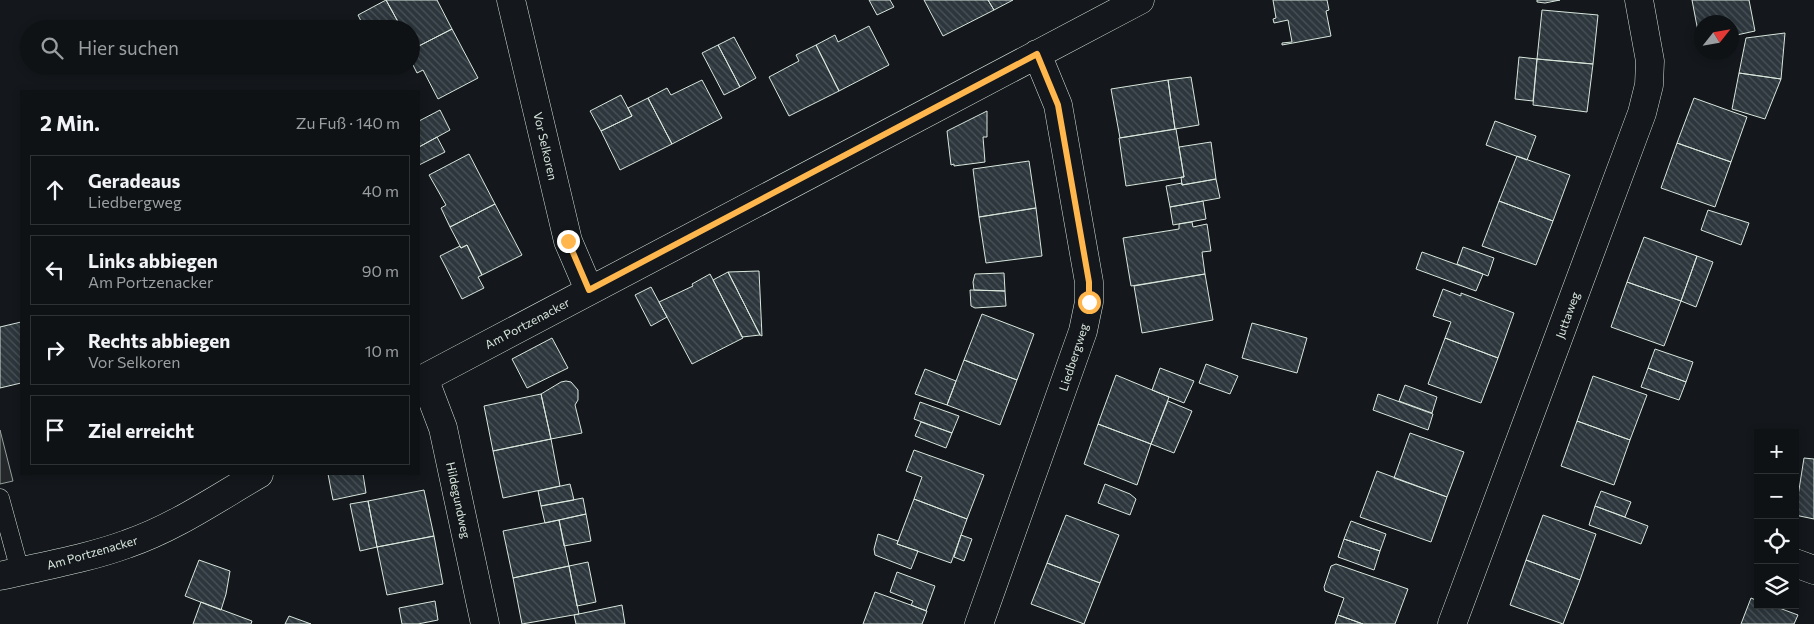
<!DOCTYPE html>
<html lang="de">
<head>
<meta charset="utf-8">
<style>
	:root { --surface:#0f1215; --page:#181b1e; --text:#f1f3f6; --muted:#9b9ea0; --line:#2f3234 }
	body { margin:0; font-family:Commissioner,sans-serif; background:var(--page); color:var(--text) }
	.controls { position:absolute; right:15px; bottom:15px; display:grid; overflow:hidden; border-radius:0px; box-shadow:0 2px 8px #0003 }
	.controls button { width:45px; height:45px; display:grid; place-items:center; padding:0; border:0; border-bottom:1px solid var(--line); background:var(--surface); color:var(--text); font:25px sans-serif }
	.compass { position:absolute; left:1694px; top:15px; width:45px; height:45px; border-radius:50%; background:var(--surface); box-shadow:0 2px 8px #0003; rotate:59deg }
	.stop { position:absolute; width:15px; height:15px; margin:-11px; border:4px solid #ffb74d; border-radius:50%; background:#fff }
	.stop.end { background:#ffb74d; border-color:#fff; box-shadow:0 1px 5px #0008 }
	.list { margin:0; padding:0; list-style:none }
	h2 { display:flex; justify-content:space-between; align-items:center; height:65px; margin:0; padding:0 20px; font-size:21px }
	h2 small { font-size:16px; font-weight:400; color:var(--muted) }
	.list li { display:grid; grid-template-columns:32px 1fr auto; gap:15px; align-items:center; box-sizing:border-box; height:70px; margin:0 10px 10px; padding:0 10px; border:1px solid var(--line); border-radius:0px }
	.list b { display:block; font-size:19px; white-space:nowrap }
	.list p { margin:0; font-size:16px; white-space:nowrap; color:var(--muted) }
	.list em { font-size:16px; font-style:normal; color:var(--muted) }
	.icon { flex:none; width:28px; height:28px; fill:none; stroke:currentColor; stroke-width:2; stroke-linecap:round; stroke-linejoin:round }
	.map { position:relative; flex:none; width:1814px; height:624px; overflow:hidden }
	.search { position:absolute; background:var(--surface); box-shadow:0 2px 8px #0003; left:20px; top:20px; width:400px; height:55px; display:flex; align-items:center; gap:12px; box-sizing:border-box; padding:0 18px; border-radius:28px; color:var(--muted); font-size:19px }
	.panel { position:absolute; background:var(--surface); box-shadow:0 2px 8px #0003; left:20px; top:90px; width:400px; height:385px; border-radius:0px }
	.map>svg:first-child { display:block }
	.parking { fill:#24282b; stroke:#939e99 }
	.building { fill:url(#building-back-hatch); stroke:#d8e6dc }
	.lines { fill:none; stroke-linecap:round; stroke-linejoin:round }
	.service-casing { stroke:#d8e6dc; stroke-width:19 }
	.minor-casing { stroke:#d8e6dc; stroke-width:29 }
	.service { stroke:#14181c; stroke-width:18 }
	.minor { stroke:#14181c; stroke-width:28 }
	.route { stroke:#ffb74d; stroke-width:6 }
	.labels { text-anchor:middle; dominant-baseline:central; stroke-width:4; stroke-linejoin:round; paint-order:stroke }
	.street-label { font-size:12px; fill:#d8e6dc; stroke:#14181c }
</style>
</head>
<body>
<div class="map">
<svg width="1814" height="624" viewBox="0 0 1814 624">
	<defs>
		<pattern id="building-back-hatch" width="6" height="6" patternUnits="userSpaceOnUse" patternTransform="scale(1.25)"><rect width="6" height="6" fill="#2c363c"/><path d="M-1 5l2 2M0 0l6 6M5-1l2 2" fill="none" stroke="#4a5358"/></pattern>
	</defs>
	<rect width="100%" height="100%" fill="#14181c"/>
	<path class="parking" d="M0,430L13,481L0,484Z"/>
	<path class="building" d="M386,0L402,29H365L358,15Z
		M386,0H437L452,29L411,50V29H402Z
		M869,0H890L894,7L877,15Z
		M924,0H988L994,10L943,36Z
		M988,0H1013L994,10Z
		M1273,0H1327L1329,10L1326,11L1331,36L1282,45V43L1292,42L1288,20L1274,23L1273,19L1276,18Z
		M1537,0H1560L1545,3L1537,2Z
		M1692,0H1749L1755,31L1732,36V22H1702L1700,42Z
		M1542,10L1598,15L1593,64L1537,59Z
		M869,26L889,65L839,91L816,45L835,35L838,42Z
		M452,29L478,78L438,99L423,70L417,73L411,61V50Z
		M1785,33L1781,79L1739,73L1746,38Z
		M734,37L756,78L740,87L718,45Z
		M718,45L740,87L724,95L702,53Z
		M816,45L839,91L789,116L769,77L799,61L796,55Z
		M1519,57L1537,59L1533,101L1515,99Z
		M1537,59L1593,64L1587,112L1533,105Z
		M1739,73L1781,79L1765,119L1732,109Z
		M1191,77L1199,125L1175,129L1168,80Z
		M702,80L722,118L672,144L648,98L667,88L671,95Z
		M1168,80L1175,129L1120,138L1111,89Z
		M621,95L632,116L601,131L590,111Z
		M648,98L672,144L620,170L601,131L632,116L628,108Z
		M1694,98L1747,117L1731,162L1677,143Z
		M440,110L450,130L419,147V121Z
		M987,111V137H983L985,162L954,166V164L951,165L947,131Z
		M1495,121L1536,136L1527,160L1486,145Z
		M1176,129L1184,177L1126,186L1119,138Z
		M437,137L445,152L419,165V147Z
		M1211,142L1216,179L1182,185L1181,177H1184L1179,147Z
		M1677,143L1731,162L1715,207L1661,188Z
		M469,154L495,204L450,227L441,208L446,205L429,175Z
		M1517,156L1570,175L1553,221L1499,201Z
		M1029,161L1036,208L979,217L973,169Z
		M1216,179L1220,198L1170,207L1166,186L1182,183V185Z
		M1203,201L1206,219L1173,225L1170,207Z
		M1499,201L1553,221L1536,265L1482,246Z
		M495,204L522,255L482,275L467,245L461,248L450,227Z
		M1036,208L1042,256L986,263L979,217Z
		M1708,210L1749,223L1741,245L1701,230Z
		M1192,222L1193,227L1207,224L1211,251L1202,252L1205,274L1131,286L1123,238L1179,229V224Z
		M1644,237L1697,256L1681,301L1627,282Z
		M467,245L482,275L478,277L484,288L462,299L440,256L460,246L461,248Z
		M1463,247L1494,258L1488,276L1457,264Z
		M1422,252L1483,274L1476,291L1416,269Z
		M1697,256L1713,262L1696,307L1681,301Z
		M759,271L762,336L760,335L728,272Z
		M728,272L760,335L742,337L713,280Z
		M1004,273L1005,291L974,290L973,282L975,274Z
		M710,274L743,338L692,364L659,302L693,286L692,284Z
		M1205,274L1213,320L1142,333L1134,286Z
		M1627,282L1681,301L1664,346L1611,327Z
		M651,287L667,317L651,326L635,295Z
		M1443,289L1461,296V293L1514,313L1498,358L1445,338L1451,322L1433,316Z
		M970,290L1005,291L1006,306L975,308L971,306Z
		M982,314L1034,334L1017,380L964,360Z
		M21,322V383L0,388V327Z
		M1252,323L1307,338L1297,373L1242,358Z
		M552,338L568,368L527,388L512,359Z
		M1445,338L1498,358L1481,403L1428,384Z
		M1655,349L1693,362L1686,382L1648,368Z
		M964,360L1017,380L1000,425L947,405Z
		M1206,364L1238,376L1230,394L1199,383Z
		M1160,368L1194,381L1184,403L1152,390Z
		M1648,368L1686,382L1679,400L1641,387Z
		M925,369L956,381L947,405L915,394Z
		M1116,375L1169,397L1151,444L1098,424Z
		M1593,376L1647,395L1630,440L1577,421Z
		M566,381L571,382L578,390V400L575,405L582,433L551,439L541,394L561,382Z
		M1405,385L1437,397L1432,413L1399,401Z
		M541,394L551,439L493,451L484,406Z
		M1378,394L1433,414L1428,430L1373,410Z
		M1168,401L1192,411L1174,453L1151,444Z
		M920,402L959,416L952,433L914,419Z
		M1577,421L1630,440L1614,485L1561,466Z
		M921,422L952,433L946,448L915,436Z
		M1098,424L1151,444L1137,485L1084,464Z
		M1410,433L1464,452L1447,497L1394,478Z
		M551,439L560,486L503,498L493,451Z
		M914,450L984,475L967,519L914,499L922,477L906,471Z
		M1804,458L1814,459V519L1795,515Z
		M1377,471L1447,497L1431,542L1360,517Z
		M328,474H363L366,493L333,500Z
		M570,484L574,500L541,506L538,491Z
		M1105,484L1130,494L1136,499L1130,515L1098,503Z
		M424,490L434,536L377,547L368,501Z
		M1601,491L1631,502L1625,517L1595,506Z
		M583,498L586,514L545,523L541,506Z
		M914,499L967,519L951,563L897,544Z
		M368,501L377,547L360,551L350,504Z
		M1595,506L1648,526L1641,544L1589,525Z
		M586,514L591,541L564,546L559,520Z
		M1066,515L1119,535L1100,583L1047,563Z
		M1543,515L1596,534L1580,580L1526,560Z
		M559,520L569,566L513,578L503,531Z
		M1351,521L1386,534L1380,551L1344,539Z
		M878,534L898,541L897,544L918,551L911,569L875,555L874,549Z
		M961,535L972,539L964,561L954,557Z
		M434,536L443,584L387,595L377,547Z
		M1344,539L1380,551L1374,570L1338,557Z
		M199,560L230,571L226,594L221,610L185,596Z
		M1526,560L1580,580L1563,624L1510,605Z
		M588,562L596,602L577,606L569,566Z
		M1047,563L1100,583L1084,624L1031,604Z
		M1336,564L1408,589L1395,624H1363L1338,615L1344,598L1325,591L1324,587L1331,566Z
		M569,566L579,614L522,624L513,578Z
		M897,572L935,586L926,611L911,605L913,601L890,592Z
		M875,592L927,611L922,624H863Z
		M1751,598L1758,601V605H1771L1798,615L1794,624H1741Z
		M435,601L438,620L418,624H402L399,608Z
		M201,602L252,621L251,624H193Z
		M622,605L625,624H576L574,615Z
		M1338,615L1363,624H1335Z
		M289,616L311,624H285Z"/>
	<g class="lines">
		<g class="service-casing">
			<path id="service" d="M0,498L20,571"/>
		</g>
		<g class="minor-casing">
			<path id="minor" d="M511,0L568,241L589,290
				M424,378L443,428L485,624
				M419,381L1140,0
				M1795,563L1814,570
				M0,576C42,566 86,559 127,544C174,528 216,499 259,474
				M979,624L1083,331L1089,302V282L1058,105L1037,54
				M1452,624L1642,113L1649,85L1650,61L1639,0"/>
		</g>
		<use href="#service" class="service"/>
		<use href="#minor" class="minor"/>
	</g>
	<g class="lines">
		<path class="route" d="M568,241L589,290L1037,54L1058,105L1089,282V302"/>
	</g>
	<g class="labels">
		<g class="street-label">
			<text transform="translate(546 146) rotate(77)">Vor Selkoren</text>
			<text transform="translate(1567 315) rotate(-70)">Juttaweg</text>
			<text transform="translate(527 323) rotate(-28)">Am Portzenacker</text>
			<text transform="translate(1073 357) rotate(-72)">Liedbergweg</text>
			<text transform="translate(459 500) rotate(78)">Hildegundweg</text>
			<text transform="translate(92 552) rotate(-16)">Am Portzenacker</text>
		</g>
	</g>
</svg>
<div class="controls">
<button>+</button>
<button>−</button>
<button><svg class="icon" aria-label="locate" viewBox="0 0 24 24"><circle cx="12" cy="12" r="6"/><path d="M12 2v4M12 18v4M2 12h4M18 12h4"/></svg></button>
<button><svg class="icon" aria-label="layers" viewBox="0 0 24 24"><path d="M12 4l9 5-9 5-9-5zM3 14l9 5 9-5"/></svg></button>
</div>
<svg class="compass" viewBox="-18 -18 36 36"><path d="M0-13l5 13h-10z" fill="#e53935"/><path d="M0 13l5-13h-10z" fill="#9b9ea0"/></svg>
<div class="stop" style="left:1089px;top:302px"></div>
<div class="stop end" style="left:568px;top:241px"></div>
<div class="search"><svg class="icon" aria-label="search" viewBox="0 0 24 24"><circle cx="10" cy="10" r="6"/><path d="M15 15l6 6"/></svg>Hier suchen</div>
<section class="panel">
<h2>2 Min.<small>Zu Fuß · 140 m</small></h2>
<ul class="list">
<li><svg class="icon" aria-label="ahead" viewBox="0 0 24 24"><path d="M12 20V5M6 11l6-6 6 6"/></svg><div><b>Geradeaus</b><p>Liedbergweg</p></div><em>40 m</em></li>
<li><svg class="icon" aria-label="left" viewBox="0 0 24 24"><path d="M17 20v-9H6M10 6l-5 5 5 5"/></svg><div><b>Links abbiegen</b><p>Am Portzenacker</p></div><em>90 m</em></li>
<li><svg class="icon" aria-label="right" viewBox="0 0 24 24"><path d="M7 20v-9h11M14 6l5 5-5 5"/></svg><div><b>Rechts abbiegen</b><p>Vor Selkoren</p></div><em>10 m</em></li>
<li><svg class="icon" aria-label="arrive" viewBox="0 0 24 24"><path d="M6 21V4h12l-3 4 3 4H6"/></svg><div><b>Ziel erreicht</b></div></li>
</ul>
</section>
</div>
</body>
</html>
